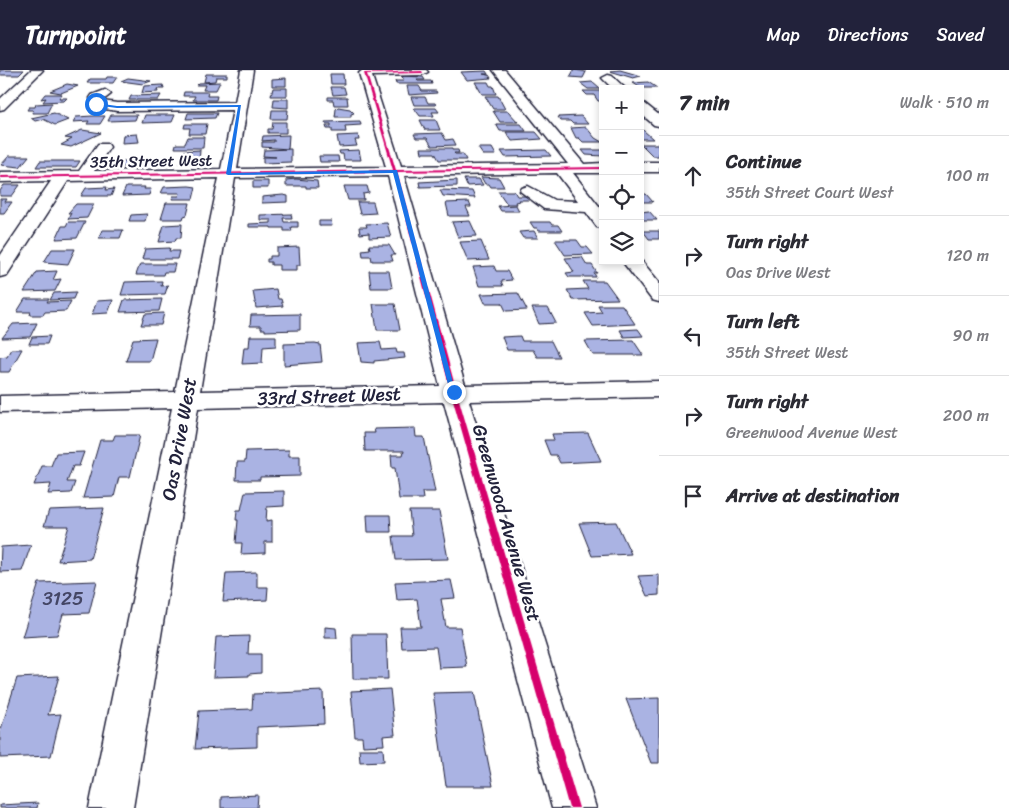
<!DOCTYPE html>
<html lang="en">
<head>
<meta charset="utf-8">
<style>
	:root { --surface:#fff; --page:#f2f2f3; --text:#2b2b33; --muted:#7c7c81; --line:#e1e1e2; --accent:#22223b }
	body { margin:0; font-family:Sriracha,sans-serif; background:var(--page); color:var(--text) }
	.controls { position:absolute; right:15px; top:15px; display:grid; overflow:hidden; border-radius:0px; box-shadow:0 2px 8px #0003 }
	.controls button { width:45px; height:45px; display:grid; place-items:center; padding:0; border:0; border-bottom:1px solid var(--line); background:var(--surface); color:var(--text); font:25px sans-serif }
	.stop { position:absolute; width:15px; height:15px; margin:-11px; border:4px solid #1a73e8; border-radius:50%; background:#fff }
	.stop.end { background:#1a73e8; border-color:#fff; box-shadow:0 1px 5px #0008 }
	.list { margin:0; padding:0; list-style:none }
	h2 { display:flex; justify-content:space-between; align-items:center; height:65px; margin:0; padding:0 20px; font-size:21px }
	h2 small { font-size:16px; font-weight:400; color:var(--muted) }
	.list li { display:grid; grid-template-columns:32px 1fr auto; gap:15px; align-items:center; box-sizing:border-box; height:80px; padding:0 20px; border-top:1px solid var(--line) }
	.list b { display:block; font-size:19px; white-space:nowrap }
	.list p { margin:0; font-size:16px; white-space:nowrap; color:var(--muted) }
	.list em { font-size:16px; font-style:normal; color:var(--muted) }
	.icon { flex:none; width:28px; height:28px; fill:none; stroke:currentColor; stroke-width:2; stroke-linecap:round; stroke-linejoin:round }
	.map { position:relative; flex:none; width:659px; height:738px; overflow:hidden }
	header { display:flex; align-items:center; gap:30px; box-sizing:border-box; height:70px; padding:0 25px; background:var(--accent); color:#fff }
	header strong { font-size:24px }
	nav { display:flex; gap:28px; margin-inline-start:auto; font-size:18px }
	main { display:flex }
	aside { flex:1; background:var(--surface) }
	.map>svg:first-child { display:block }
	.building { fill:#aab3e3; stroke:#22223b }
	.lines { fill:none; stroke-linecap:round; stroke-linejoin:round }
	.minor-casing { stroke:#22223b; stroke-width:3 }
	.minor { fill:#fff; fill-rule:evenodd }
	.cycleway-casing { stroke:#fff; stroke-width:3 }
	.cycleway { fill:#d6006c; fill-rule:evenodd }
	.route { fill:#1a73e8 }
	.labels { text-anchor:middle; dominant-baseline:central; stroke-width:5; stroke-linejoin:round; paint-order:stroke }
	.far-street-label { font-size:16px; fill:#22223b; stroke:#fff }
	.street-label { font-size:19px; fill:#22223b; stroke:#fff }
	.near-number-label { font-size:19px; fill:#444665 }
</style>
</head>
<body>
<header>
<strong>Turnpoint</strong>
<nav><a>Map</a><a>Directions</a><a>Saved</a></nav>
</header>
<main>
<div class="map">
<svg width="659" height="738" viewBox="0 0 659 738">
	<rect width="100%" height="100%" fill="#fff"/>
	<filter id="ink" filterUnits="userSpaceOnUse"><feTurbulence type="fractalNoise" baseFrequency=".02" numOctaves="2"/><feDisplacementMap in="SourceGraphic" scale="10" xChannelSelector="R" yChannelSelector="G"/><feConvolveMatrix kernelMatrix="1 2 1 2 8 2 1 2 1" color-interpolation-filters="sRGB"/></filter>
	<g filter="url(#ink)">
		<path class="building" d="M0,0H24L19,5H0Z
			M574,0L581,1L586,2L583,8L570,7Z
			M620,0L641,6L633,8L610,1Z
			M486,1L488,4H483L489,5L491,8L467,10L461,2Z
			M206,4H227V7H216L215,11L204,12Z
			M330,4H343L344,14H331Z
			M402,6L423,7L425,10H417L418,11H431L432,14H396L395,11H404Z
			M107,7H117L113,13H87L90,9H106Z
			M128,8L151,11L143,14L121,11Z
			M286,8V16H272V9Z
			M220,12L216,20H203L205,15H196L198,13Z
			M475,12H488L490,16H493L496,24H482Z
			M592,12L600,19H588L580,13Z
			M648,12L657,18H641L633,13Z
			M67,14L78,16L61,23L50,21Z
			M163,15L164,19H157L158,22L142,23L144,16Z
			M407,16H419L422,21H436L437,23L409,25Z
			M331,17H344L346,24L333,25Z
			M273,18H287V26H271Z
			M583,21H602L603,31H598L594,25H587Z
			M184,22H208L207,26H217L216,30H193L195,26H183Z
			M45,24H62L59,28H67L64,31L43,32L46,28L41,29Z
			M161,25L158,30H129L131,26Z
			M485,26H498L505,39H493Z
			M328,27H347L348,35H334L333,30H328Z
			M411,27H425L428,33H435L436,35H414Z
			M274,29H288V38L273,37Z
			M52,33L47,43H32L33,40H27L29,37H35L36,34Z
			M338,37L350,39L354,43L351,44V47H335L336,39Z
			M414,38H436L439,42H432L434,46H420Z
			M272,40H288L287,49H271Z
			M493,41H508L518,52H500Z
			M54,43L68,50L55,55L43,49L35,51L31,48Z
			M188,43H217L215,48L186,49Z
			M111,45H137L135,50L108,51Z
			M145,45H175L172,52L142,53Z
			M93,46H105L100,54H87L89,51L73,52L76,47Z
			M581,46L588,54H573L570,51H561L558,47Z
			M420,50H436L440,60H425Z
			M360,51L361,55L345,56L346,62H332V59H327L326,56H331V54H326L325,52Z
			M273,52H286V63H268V59H272Z
			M185,54H207L205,64H189L190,58H184Z
			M496,54H521L526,61H500Z
			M586,57L595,68L602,72H583L579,68H576L571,58Z
			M82,60L101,63L71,77L61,75L72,69L65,68Z
			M640,60H643L653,69H640Z
			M506,62H536L542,69L512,71Z
			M442,63L446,70L453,69L456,75L432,76L427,68H416L414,64Z
			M137,64L139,72L122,73L123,65Z
			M289,65L288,79L262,77V72H274V70L262,71L263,66Z
			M358,65L359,70H355L357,76L339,77L337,66Z
			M188,67H204L203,78H175L176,74H185Z
			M641,74H658L659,86H653Z
			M421,78H452V80H458L459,83H454L455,84H463L466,90H439L435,83H422Z
			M478,78H492L496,85H483Z
			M291,79V92L263,93V87H276L263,86L264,80Z
			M200,80L199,93L180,94L184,81Z
			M359,80L361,90H344L343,84H340L339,81Z
			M546,80L551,86L505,87L501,81Z
			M582,80H603V86L586,85Z
			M9,86H29L20,97L1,95Z
			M319,86H338L339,92H320Z
			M40,91H80L76,97H36Z
			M104,91H133L131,97H101Z
			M481,107L499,108L504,117H491L489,114H485Z
			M296,109L317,111L318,118H306V116H286V110Z
			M464,109H479L483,115L467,116Z
			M457,110V116L420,117L419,112Z
			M253,111H268V118H253Z
			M4,115H20L12,126H0V121Z
			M189,116L196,117L193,129H172L173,126H179L180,123H161L164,117Z
			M344,116H367L369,123L363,124L364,130H348Z
			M107,117L106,120L114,119L111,126H81L86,118Z
			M126,117H145L144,119H151L149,125L122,126Z
			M440,120L472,121L475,128L443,126Z
			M498,121H514L517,126H528L531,130H519L520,131L515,132L516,134H507Z
			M640,124H646L653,132H642Z
			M283,125L288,126V132L262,133V127Z
			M0,129H7L5,132H12L4,143H0Z
			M357,132H373L376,143L360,144Z
			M469,132L471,137H466L470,146H449L446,133Z
			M166,133H190L187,145L184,146L183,149H161Z
			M76,134H94L87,148L68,149L71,143H68Z
			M516,135L519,141H501L498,136Z
			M649,141L657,150H640V142Z
			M147,144L145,151H129L131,145Z
			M291,144L292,148H283L284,152H298V157H291L292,161H284V158H271V157H249V154L271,153V150H260V145Z
			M319,151H331L332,156H319Z
			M470,151L477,166L458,167L452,152Z
			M68,152H85L77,168L56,169L62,156H66Z
			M530,152H550L552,155H558L562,161H539L537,158H534Z
			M387,153L391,167L369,168V163L360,164L359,157H367L366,154Z
			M182,154L181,168H176L175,171L159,172L164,155Z
			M102,160H123L120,168H99Z
			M534,161L538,168H523L519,162Z
			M643,161H659V169H649Z
			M555,170H577L582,177H587L593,184L565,185Z
			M481,171L489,190L468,191L460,172Z
			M369,175H389L395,185H391L393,191H372L371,186H363L362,180L370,179Z
			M299,177L300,195H297V200H279V195H271V192H267V189H270V186H277V178Z
			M170,178L169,181H179L177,189H142L145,179Z
			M52,179H75L68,194L44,192Z
			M582,187L587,195H592L597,203H594L596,207H569L566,203L574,202L565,188Z
			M140,194H175L173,202H164L163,205H136Z
			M494,196L496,201H507L512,210L501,211L503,216H479L473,197Z
			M57,201L53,210L61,209L55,221L24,222L37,202Z
			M369,201H389L392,218H371Z
			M162,211L161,216L168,215L165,224L121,225L125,212Z
			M583,211H605L618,229L573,230L567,220L588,219Z
			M276,219L278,229H281L283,236L256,238L253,221Z
			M76,222L73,229L50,230L54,223Z
			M518,223L527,240L506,241L502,233H485L481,224Z
			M25,229H49L47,232L71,231L66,241L45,242L43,245H30L31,242H17Z
			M162,229L159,241L120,242L124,230Z
			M113,230L108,243L92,244L97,231Z
			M373,234H395L400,260H377Z
			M598,235H622L635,254L593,256L585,243L602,242Z
			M532,238H548L556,253L539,254Z
			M164,243L161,255H141L145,244Z
			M300,244V260L265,261V259H261V256H250L251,245Z
			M37,253L30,267L2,268L13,254Z
			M638,259L643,266L624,267L620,260Z
			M50,266L47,274H29L32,267Z
			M250,266H276V276L263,277L262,293L242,294L244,277H249Z
			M520,266L522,271H551L559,287H537L533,280H507L502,267Z
			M156,268L150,291H126L133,269Z
			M633,270L643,285H593L585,271Z
			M380,272L382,280L396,279L397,283H404L405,288L374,291V293L361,292L358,273Z
			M315,273L320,274L322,292L284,295V274Z
			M11,279H22L9,302H0V287L7,286Z
			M415,358L416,367H424L435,422H422L423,429H399L395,398H392L391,385H403L404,381H365L364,363H375L374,359Z
			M588,363L601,391L560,393L556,385H550L544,370H554L552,364Z
			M115,365H140L130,407H119L114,427L83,428L100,370H113Z
			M289,380V386H300V406L260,407V410H236L237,392H245L246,381Z
			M84,382L79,396H73L67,412H75L71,423L48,424L51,414L34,415L42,396H51L56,383Z
			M284,421V436L267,437L266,451L272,450V472H265V483L241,484L242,473H236L238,450H236L237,440H241L245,422Z
			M104,438L90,489L58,491L69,456H44L49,440Z
			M409,441H439L448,489L396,490L393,466H412Z
			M367,445H390L391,462H368Z
			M616,452L631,484L592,486L579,453Z
			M31,475L22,501L0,502L1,477Z
			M257,502V517H268L267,530L223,532L226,503Z
			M659,505V525L647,526L638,506Z
			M451,510L455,528L441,529L446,557H460L467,597L439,598L436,577L402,578L400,557H421L417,529L397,530L395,512Z
			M97,511L89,543L63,544L57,565L22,567L39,513Z
			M325,557L336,558L337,568H325Z
			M352,564H386L388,609H353Z
			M249,566L248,584H261V603L249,604V606L213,607L216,567Z
			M59,606L48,645L61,644L51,686L0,688V662L17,608Z
			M390,619L395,665L383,666L384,675L363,676L362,667H355L351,621Z
			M323,621L324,654L257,657V677L195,679L199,641L252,639L253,624Z
			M474,622L493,716H446L433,623Z
			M659,628V693H651L626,629Z
			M359,679H383L384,691L360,692Z
			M258,725L257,738H221V727Z
			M38,733L37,738H0V735Z"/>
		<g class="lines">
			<g class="minor-casing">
				<path id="minor" d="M31,0H43L4,39L0,40V29Z
					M241,0H253L237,99L386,97L359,3L363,0H426L428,2L422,5L372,6L401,96L568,94L493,0H505L584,94L603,93V103H573L603,141V158L597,157L586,142L544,139L520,121L522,118L528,116L554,130L578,131L557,103L404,106L465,315L659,311V327L469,331L596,738H552L444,332L198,338L133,738H89L172,338L0,342V326L175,322L219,108L68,111L7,205L0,207V186L51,111L0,112V102L79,101L98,74H108L110,77L94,101L221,99L233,40L117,41L92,37L90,28L92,25L105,20L111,24L102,31L117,33L235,32ZM388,106L440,316L200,321L235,108Z
					M608,5L612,6L626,19H613L602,8Z
					M640,32L644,33L659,45V56L654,55L640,43Z
					M640,92H659V102H640Z
					M640,189L659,212V232L652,230L622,191H640Z"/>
			</g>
			<use href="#minor" class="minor"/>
			<g class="cycleway-casing">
				<path id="cycleway" d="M422,1L423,3L367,4L396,100L603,97V99L397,102L457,323L579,738H569L451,323L394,102L0,108V106L393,100L364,3Z"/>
			</g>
			<use href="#cycleway" class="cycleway"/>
		</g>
	</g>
	<path class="route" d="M96,33L117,36L241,35L231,103L397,100L456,324L450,322L393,103L228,105L226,104L238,37L117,38L94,35Z"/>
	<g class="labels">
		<g class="far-street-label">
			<text transform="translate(151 91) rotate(-1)">35th Street West</text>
		</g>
		<g class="street-label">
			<text transform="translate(329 326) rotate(-2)">33rd Street West</text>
			<text transform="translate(179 369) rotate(-80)">Oas Drive West</text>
			<text transform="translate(507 453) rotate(74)">Greenwood Avenue West</text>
		</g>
		<g class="near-number-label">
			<text x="63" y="528">3125</text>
		</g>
	</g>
</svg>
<div class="controls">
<button>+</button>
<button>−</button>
<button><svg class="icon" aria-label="locate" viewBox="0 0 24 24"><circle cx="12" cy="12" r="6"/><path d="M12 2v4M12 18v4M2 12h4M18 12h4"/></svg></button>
<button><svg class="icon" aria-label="layers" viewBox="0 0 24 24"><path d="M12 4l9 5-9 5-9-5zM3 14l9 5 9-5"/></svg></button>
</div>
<div class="stop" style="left:96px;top:34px"></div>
<div class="stop end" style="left:454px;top:322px"></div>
</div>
<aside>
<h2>7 min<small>Walk · 510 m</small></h2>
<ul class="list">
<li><svg class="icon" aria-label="ahead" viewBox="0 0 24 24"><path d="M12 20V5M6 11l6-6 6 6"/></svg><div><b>Continue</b><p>35th Street Court West</p></div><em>100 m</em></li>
<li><svg class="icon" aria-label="right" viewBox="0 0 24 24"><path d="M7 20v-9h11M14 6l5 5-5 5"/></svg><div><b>Turn right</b><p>Oas Drive West</p></div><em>120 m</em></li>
<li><svg class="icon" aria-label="left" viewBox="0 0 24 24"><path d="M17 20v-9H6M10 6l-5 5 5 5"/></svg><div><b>Turn left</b><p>35th Street West</p></div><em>90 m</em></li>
<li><svg class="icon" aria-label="right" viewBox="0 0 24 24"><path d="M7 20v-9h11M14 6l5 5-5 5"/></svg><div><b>Turn right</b><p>Greenwood Avenue West</p></div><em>200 m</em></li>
<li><svg class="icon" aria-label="arrive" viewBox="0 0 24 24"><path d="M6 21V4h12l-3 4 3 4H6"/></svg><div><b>Arrive at destination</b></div></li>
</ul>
</aside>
</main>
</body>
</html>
